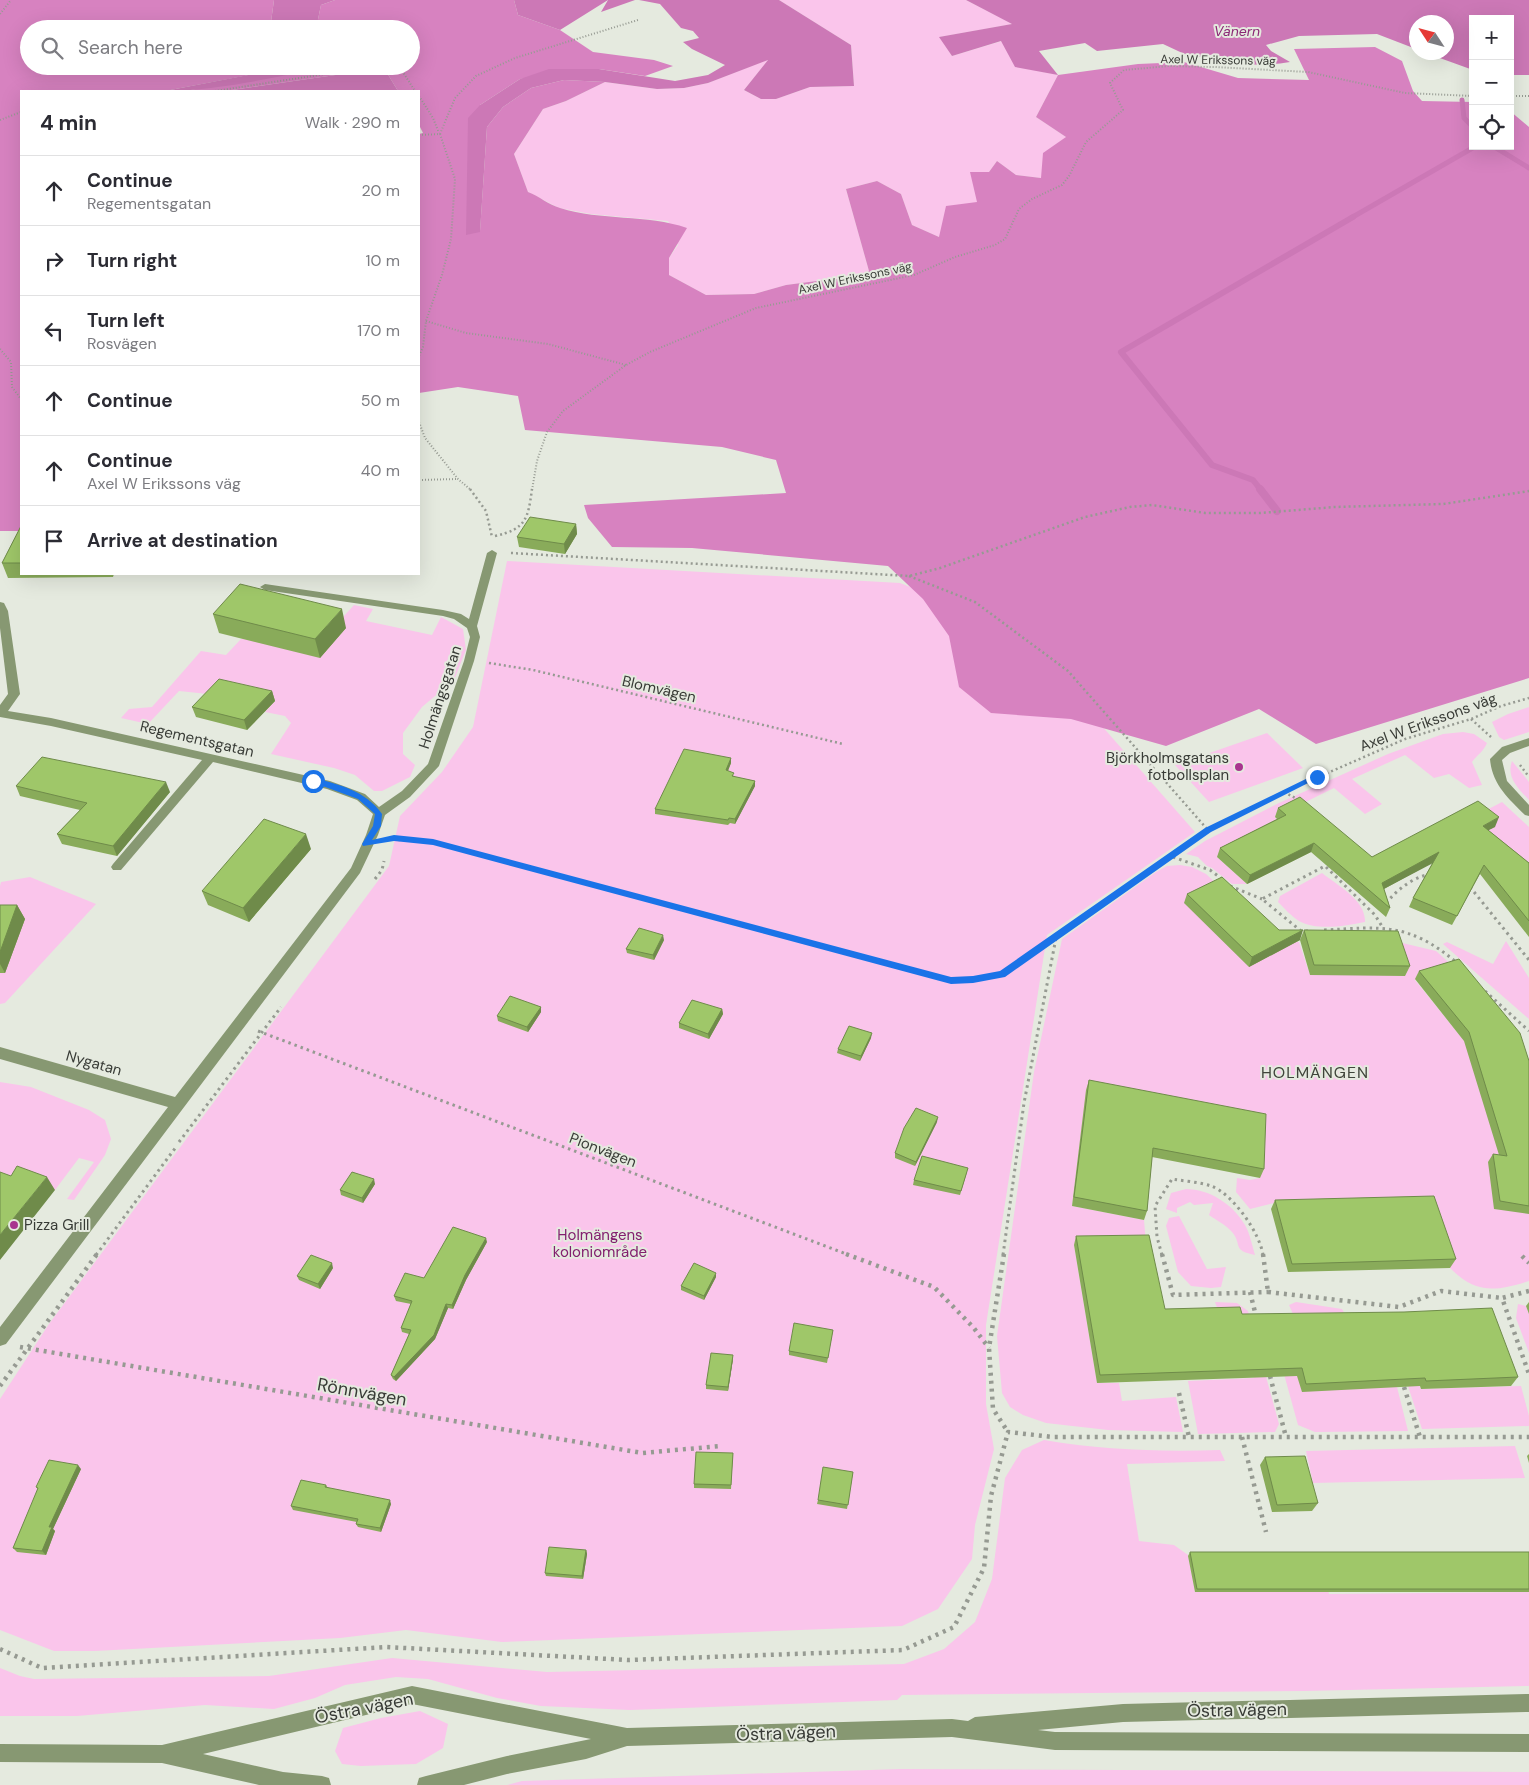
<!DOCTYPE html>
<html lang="en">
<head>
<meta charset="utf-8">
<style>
	:root { --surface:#fff; --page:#f7f7f7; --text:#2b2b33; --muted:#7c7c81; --line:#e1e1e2 }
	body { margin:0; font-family:"DM Sans",sans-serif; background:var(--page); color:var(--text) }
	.controls { position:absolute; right:15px; top:15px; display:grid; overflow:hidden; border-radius:0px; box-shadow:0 5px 20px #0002 }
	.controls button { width:45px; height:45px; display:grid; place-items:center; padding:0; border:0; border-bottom:1px solid var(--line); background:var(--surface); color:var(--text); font:25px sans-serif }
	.compass { position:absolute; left:1409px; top:15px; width:45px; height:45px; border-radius:50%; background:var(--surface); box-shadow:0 5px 20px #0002; rotate:306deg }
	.stop { position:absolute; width:15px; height:15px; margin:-11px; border:4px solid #1a73e8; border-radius:50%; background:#fff }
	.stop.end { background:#1a73e8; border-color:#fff; box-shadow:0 1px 5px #0008 }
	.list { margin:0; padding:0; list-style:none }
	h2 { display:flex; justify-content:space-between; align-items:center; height:65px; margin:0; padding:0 20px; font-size:21px }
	h2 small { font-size:16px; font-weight:400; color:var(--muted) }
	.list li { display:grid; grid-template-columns:32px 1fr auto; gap:15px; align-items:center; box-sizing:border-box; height:70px; padding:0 20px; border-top:1px solid var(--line) }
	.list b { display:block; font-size:19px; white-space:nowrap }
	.list p { margin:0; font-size:16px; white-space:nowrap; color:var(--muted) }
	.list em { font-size:16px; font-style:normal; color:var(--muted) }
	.icon { flex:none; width:28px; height:28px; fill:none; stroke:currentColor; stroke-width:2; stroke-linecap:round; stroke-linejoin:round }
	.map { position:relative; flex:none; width:1529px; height:1785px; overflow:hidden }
	.search { position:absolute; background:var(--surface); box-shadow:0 5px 20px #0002; left:20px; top:20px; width:400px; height:55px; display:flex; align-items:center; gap:12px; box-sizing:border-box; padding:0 18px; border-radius:28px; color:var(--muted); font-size:19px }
	.panel { position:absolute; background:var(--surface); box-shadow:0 5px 20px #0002; left:20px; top:90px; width:400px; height:485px; border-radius:0px }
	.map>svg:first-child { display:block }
	.green { fill:#fac5eb }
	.forest { fill:#d782c0 }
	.water { fill:#cc78b6 }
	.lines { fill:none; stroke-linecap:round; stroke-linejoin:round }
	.stream-far2 { stroke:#cc78b6; stroke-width:5 }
	.stream-far1 { stroke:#cc78b6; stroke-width:6 }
	.stream { stroke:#cc78b6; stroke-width:8 }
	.path-far3 { stroke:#969a92; stroke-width:2; stroke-dasharray:1 2; stroke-linecap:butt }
	.path-far2 { stroke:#969a92; stroke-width:2.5; stroke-dasharray:2 3; stroke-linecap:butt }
	.path-far1 { stroke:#969a92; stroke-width:3; stroke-dasharray:2.5 4; stroke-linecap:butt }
	.path { stroke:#969a92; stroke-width:4.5; stroke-dasharray:3 5; stroke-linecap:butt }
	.minor { fill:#879872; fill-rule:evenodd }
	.wall { fill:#89ab5a }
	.shaded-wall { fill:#6f8b4a }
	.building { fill:#9fc769; stroke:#6f8b4a }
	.route { fill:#1a73e8 }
	.poi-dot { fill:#a8358f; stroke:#e5eadf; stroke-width:2 }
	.labels { text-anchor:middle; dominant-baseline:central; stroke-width:4; stroke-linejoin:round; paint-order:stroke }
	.far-street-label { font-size:12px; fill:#383b36; stroke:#e5eadf }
	.far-water-label { font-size:14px; font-style:italic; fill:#8b2876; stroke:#e5eadf }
	.street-label { font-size:15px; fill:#383b36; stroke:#e5eadf }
	.poi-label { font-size:15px; fill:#383b36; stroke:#e5eadf; text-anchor:end }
	.park-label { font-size:15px; fill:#83206f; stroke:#e5eadf }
	.neighbourhood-label { font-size:16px; letter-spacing:1px; fill:#40453b; stroke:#e5eadf }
	.near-street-label { font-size:18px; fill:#383b36; stroke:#e5eadf }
</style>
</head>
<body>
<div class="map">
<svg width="1529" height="1785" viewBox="0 0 1529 1785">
	<rect width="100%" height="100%" fill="#e5eadf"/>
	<path class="green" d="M779,0H966L1013,24L940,37L952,56L1002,41L1015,66L1058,75L1036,117L1066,137L1041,178L1016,175L997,161L989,172L977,202L939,237L912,225L901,194L877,181L846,189L869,271L854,279H832L786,285L754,294L706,295L669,275V258L678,245L668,221L591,214L559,208L528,192L514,154L543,109L566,101L605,82L657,89L684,88L708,83L769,59L744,90L761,99H776L810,87L854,86L851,45Z
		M507,561L900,583L964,608L1058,676L1195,832L1047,935L986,1325V1404L994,1449L975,1525L972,1559L938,1609L902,1626L502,1642L406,1630L340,1638L95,1651H54L0,1630V1399L49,1324L389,866L400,816L442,772L473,727Z
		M354,605L373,609L366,621L432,635L441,617L463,629L466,650L454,680L422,707L403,733V754L415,765L410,777L382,791H374L355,775L334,768L271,754L291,723L285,716L265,712L275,701L179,691L148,724L121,718L129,709L152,707L201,651L226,655L241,639L335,626Z
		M1529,707V732L1504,740L1499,737L1492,722L1508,714Z
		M1463,732L1474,734L1487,743C1484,751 1477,755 1472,762L1482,785L1469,788L1449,774L1434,778L1405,755L1352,779L1382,804L1365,814L1334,788L1275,817L1283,824L1217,857L1247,884H1232L1212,868L1207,866L1198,857L1186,854L1205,841L1279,803L1388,754L1443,734Z
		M1267,733L1303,768L1209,802L1175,765Z
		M1512,761L1529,782V800C1518,788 1506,777 1512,761Z
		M1502,802L1529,827V875L1476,837L1479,814Z
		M1180,865L1192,867L1206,874L1219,886L1288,941L1299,942L1310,975L1394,941L1436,951L1455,968L1415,980L1474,1053L1529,1138V1281C1496,1291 1477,1295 1450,1268L1274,1203L1250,1209L1236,1192L1237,1178L1250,1180L1260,1178L1087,1090L1072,1206L1144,1220L1146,1244L1074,1245L1097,1383H1119L1122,1401L1176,1397L1183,1432L1108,1430L1046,1423L1023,1415L1010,1407L1002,1393L997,1336L1034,1072L1062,939L1156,872L1167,866Z
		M1322,873C1338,886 1366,900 1365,922C1345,926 1317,931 1299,921C1291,916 1284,908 1278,902L1280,896Z
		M30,877L96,904L5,1003L0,1004V973H5L0,919V886L1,882Z
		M1506,941L1529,978V1019L1443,944L1447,942L1493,964Z
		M0,1082L31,1087L89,1110L105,1120L111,1139L105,1155L74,1200L67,1199L94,1162L79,1158L55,1190L26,1180L0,1182Z
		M1186,1189C1209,1189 1233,1204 1245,1225C1250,1234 1252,1245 1255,1255C1231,1250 1243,1245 1232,1232C1226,1225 1216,1220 1209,1215L1213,1203L1194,1205L1190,1202L1177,1208V1213L1166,1209L1171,1193Z
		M1179,1216L1207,1269L1226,1267L1221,1287L1211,1288L1191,1286L1178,1272L1166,1226L1169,1218Z
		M1215,1302L1237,1303L1248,1311L1279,1424L1275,1432L1198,1434L1188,1381L1254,1378L1236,1310H1218Z
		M1296,1302L1342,1309L1347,1318L1293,1314L1289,1305Z
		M1518,1304L1526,1306L1529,1314V1353L1516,1318Z
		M1273,1334L1396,1383L1408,1431L1315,1432L1298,1425Z
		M1418,1382L1421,1389L1521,1386L1529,1416V1426L1422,1429L1407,1383Z
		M1044,1440C1102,1450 1161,1452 1220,1450L1225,1461L1127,1464L1139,1541L1174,1545L1188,1555L1195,1592L1324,1574L1329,1594L1529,1592V1686L1304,1691L902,1695L897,1700L630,1710L541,1706L497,1698L428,1679L396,1677L345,1685L315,1698L274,1709L205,1705L77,1716H0V1668L20,1676L34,1679L269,1676L392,1658L547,1672L904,1664L944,1649L975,1622L992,1579L1005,1478L1022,1450Z
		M1515,1446L1525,1478L1313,1483L1306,1451Z
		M420,1711L448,1724L443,1748L416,1764L361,1766L342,1764L335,1751L343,1728L381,1718Z
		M901,1769L1529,1772V1785H507L522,1781Z"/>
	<path class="forest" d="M0,0H274L270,29H29V66H265L260,73L165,91H21V531H0Z
		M335,0H514L518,15L560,30L593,52L654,60L673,66L645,76L599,69L520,79L480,105V231L487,127L503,107L531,88L564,80L605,82L566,101L543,109L514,154L528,192C539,196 549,205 560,208C601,221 647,214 687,228L669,258V275L706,295L754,294L786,285L832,279H854L869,271L846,189L877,181L901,194L912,225L939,237L946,206L977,202L970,172H989L997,161L1016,175L1041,178L1043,153L1066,137L1036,117L1058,75L1138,64L1184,62L1238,78L1309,80L1294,49L1375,47L1402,61L1413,91L1422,101L1473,102V146H1510V111L1529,127V678L1316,744L1259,709L1166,746L1071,719L991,713L959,687L949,636L923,599L888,566L692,548L612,547L588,518L584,505L786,493L776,460L722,447L525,430L518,396L458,387L419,393V134L423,133L419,125V91H398L384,68L225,91H183L307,71L308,66H411V29H316L321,5Z"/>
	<path class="water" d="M274,0H335L321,5L316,29H270Z
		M514,0H635L601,12L608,0L560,30L518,15Z
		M639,0H779L851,45L854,86L810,87L776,99H761L744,90L768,60L708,83L684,88L657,89L605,82L564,80L531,88L503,107L487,127L480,232L466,235L468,118L480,105L520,79L549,69H599L675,81L708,75L725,65L692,49L683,42L699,38L693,31L681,28L660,4Z
		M966,0H1529V75H1510V19H1473V70L1426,53L1446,52V22H1416V49L1377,34L1299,36L1266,45L1271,51L1290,62C1265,66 1236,67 1215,54L1193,58L1163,44L1097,51L1085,43L1039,51L1058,75L1015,67L1001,41L952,56L939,37L1012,24Z
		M265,66H308L307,71C261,80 212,91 165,91L259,73Z
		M384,68L398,91H225Z"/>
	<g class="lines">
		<path class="stream-far2" d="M1462,100L1464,118L1473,127
			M1493,146L1529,168
			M1351,218L1476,146"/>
		<path class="stream-far1" d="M1261,490L1253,480L1212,465L1121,352L1353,217"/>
		<path class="stream" d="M1260,489L1277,511"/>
		<path class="path-far3" d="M0,14L11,0
			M399,66L415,91
			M215,91L377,66
			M419,96L433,118L439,133
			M1510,96H1529
			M0,120L21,112
			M440,134L455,98L476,76L515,58L638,20
			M419,135L440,134L455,179L451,239L442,275L426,321L423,347L419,356
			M426,321L466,333L548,344L626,365
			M0,349L11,362L12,387L21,399
			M419,422L425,438L458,479L471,490
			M419,480L457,479
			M532,490L537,461L547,432L563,411L626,365L650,352L756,308L914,275L955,257L995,245L1005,239L1019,209L1032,199L1062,185L1069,176L1086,142L1123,110L1110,83L1124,70L1169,66L1215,67L1308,72L1405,93L1473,96"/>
		<path class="path-far2" d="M470,489L486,511L492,537
			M495,536C526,529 528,519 532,489
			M511,553L909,576L940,568L1085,517L1130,507L1152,505L1205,513H1260L1335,507L1443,504L1529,491
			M909,576L975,602L1068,671L1208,830L1284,792L1405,739L1471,719L1501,706L1529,698
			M489,663L533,670L843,744
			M1471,719L1491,737
			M1520,765L1529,777
			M1284,792L1299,800"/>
		<path class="path-far1" d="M1207,829H1210
			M391,839L433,842L951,981L973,980L1002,974L1208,830
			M1173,857L1210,870L1222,879
			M375,879L382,870L384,861
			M1230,886L1262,899
			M1470,887L1529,960
			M1386,903C1398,889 1412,878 1430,874
			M1324,930C1382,927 1408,922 1456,962
			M1308,931H1301L1262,899L1325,866L1375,915L1383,928
			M1485,991L1529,1031
			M258,1031L849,1255
			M179,1142L281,1007
			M96,1255L176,1147
			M1003,1255L1024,1103L1056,938
			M1162,1255L1157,1237L1155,1206L1172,1179C1184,1181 1199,1182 1211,1186C1232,1193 1260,1233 1263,1255"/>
		<path class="path" d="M846,1254L934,1287L973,1327L989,1348
			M1004,1254L989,1348L993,1409L1008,1432
			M1162,1254L1173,1295L1268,1292
			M1263,1254L1268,1292
			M1522,1256L1529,1263
			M1529,1291L1502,1298L1529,1374
			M1250,1292L1256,1316
			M1268,1292L1399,1307L1441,1291L1502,1298
			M20,1347L642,1453L721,1446
			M1270,1376L1286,1437
			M0,1386L97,1254
			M1404,1387L1420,1437
			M1179,1393L1189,1437
			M1242,1437L1266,1532
			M0,1649L42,1668L386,1647L628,1660L903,1650L954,1627L984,1568L991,1496L1008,1432L1053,1437H1529"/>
		<path class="minor" d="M492,550L497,553L477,626L480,637L474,661L439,766L410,797L385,815L378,835L360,873L6,1344L0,1346V1327L168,1107L0,1059V1047L175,1097L351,868L366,835L373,814L357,800L327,789L213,762L121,870H113L111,867L113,864L202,760L51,726L0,717V705L8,694L0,628V602L4,603L8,611L20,694L8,711L51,718L330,781L365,794L379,807L402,791L428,764L464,661L470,637L467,628L454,619L443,616L265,590L260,587L265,584L443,610L461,614L469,619L487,553Z
			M1529,738V746L1510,753L1502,760L1507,781L1529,805V816L1525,815C1508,798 1492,784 1490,759L1502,747Z
			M412,1686L627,1728L952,1719L968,1721L975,1717L1123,1704L1529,1694V1712L1123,1722L1038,1730L1055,1732L1529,1734V1752L1055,1750L952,1737L627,1746L586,1759L507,1774L464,1785H417L419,1778L426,1776L507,1756L591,1739L412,1704L203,1754L283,1772L322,1776L329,1778L331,1785H259L162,1763L0,1762V1744L162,1745Z"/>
	</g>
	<path class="wall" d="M576,524L577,534L565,554L519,547L517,537Z
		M21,526V574H114L113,577L8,578L2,563Z
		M213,614L346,628L320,658L219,633Z
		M272,691L275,701L247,730L196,717L192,707Z
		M731,758V763L728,771L735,777L755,781V786L735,824L730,823L728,825L655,814V809Z
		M16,786L170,792L117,856L62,844L57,834L80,810L20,796Z
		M1278,808L1372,857L1495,827L1488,830L1529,863V937L1480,874L1452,925L1409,907L1413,898L1433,862L1384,889L1390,908L1386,917L1311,852L1247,884L1217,857L1220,848L1277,819L1275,817Z
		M311,849L249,922L208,905L202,891Z
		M1187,894L1279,930L1300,940L1249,967L1184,903Z
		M0,905H17L25,919L5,973H0Z
		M1304,930L1410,966L1405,976L1310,975L1300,940Z
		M664,940L654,960L627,953L626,949Z
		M1419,971L1529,1061V1214L1494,1209L1488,1162L1493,1154L1499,1155L1464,1041L1415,979Z
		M541,1007V1012L528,1032L498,1021L497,1016Z
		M722,1009L723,1014L709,1039L679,1028V1023Z
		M871,1038L860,1061L837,1053L838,1049Z
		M1089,1080L1264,1169L1260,1178L1152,1157L1147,1211L1144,1220L1072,1206L1086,1090Z
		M937,1122L915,1166L895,1158V1153Z
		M967,1172L960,1195L913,1185L914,1180Z
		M375,1184L363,1203L341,1195L340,1190Z
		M1275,1200L1456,1259L1450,1268L1288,1272L1271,1209Z
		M1076,1236L1165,1309L1242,1314L1518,1377L1511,1386L1421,1389L1420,1386L1302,1392L1297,1376L1097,1383L1074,1245Z
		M487,1242L466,1280L453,1309L448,1308L435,1339L396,1381L393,1379L391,1375L409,1334L402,1332L401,1328L411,1304L396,1301L394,1296L424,1278Z
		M333,1268L320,1289L299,1280L297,1276Z
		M716,1277L704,1300L681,1290V1286Z
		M1529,1302V1314L1526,1306Z
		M833,1330L827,1363L789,1355V1351Z
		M733,1359L728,1391L706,1389V1385Z
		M733,1453L731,1489L694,1488V1484Z
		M1529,1454V1463L1527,1456Z
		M1265,1457L1318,1503L1312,1511L1272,1512L1260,1465Z
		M81,1469L53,1529L55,1531L46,1555L17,1552L13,1548L38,1489L36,1487Z
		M853,1472L847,1509L817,1504L818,1500Z
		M326,1485L328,1488L391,1504L381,1532L358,1527L356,1524L357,1522L293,1510L291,1506Z
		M586,1550L587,1554L583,1579L546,1576L545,1573Z
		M1190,1552H1529V1592H1195L1188,1556Z"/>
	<path class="shaded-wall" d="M576,524L577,534L565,554L564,544Z
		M342,609L346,628L320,658L315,639Z
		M272,691L275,701L247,730L244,720Z
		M731,758V763L726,775V770Z
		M755,781V786L735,824V819Z
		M166,782L170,792L117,856L113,846Z
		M1499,817L1495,827L1479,835L1483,826Z
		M306,834L311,849L249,922L243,908Z
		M1314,843L1311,852L1247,884L1250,875Z
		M1439,852L1435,862L1378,892L1382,883Z
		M17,905L25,919L5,973L0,964V952Z
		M1303,930L1300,940L1249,967L1252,957Z
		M663,935L664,940L654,960L653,955Z
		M541,1007V1012L528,1032L527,1027Z
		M722,1009L723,1014L709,1039L708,1034Z
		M872,1033L871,1038L860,1061L861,1056Z
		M938,1117L937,1122L915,1166L916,1162Z
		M47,1177L55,1190L0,1260V1235Z
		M374,1179L375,1184L363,1203L362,1198Z
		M486,1238L487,1242L466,1280L453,1309L452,1305L465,1275Z
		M332,1263L333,1268L320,1289L318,1284Z
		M716,1273V1277L704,1300V1296Z
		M446,1304L448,1308L435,1339L396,1381L394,1377Z
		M733,1355V1359L728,1391V1387Z
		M78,1465L81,1469L53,1529L55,1531L46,1555L42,1551L49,1527Z
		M390,1500L391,1504L381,1532L380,1528Z
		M586,1550L587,1554L583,1579L582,1576Z"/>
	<path class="building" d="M530,517L576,524L564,544L517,537Z
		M21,526V563H2Z
		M240,584L342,609L315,639L213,614Z
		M219,679L272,691L244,720L192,707Z
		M684,749L731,758L726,770L734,773L732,776L755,781L735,819L729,818L728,820L655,809Z
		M42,757L166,782L113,846L57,834L87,803L16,786Z
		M1300,797L1372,857L1478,801L1499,817L1483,826L1529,863V921L1484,865L1457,916L1413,898L1439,852L1382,883L1390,908L1314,843L1250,875L1220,848L1286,815L1278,808Z
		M264,819L306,834L243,908L202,891Z
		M1222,877L1279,930H1303L1252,957L1187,894Z
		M0,905H17L0,952Z
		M639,928L663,935L653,955L626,949Z
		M1304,930L1398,931L1410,966L1314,965Z
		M1459,959L1520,1033L1529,1061V1206L1500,1201L1493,1154L1507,1156L1469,1032L1419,971Z
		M510,996L541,1007L527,1027L497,1016Z
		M692,1000L722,1009L708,1034L679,1023Z
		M849,1026L872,1033L861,1056L838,1049Z
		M1089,1080L1266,1114L1264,1169L1153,1148L1147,1211L1074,1197Z
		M916,1108L938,1117L916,1162L895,1153L904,1128Z
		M922,1156L968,1168L961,1191L914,1180Z
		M17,1166L47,1177L0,1235V1172L11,1176Z
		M352,1172L374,1179L362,1198L340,1190Z
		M1434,1196L1456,1259L1292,1264L1275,1200Z
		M453,1227L486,1238L465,1275L452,1305L446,1304L434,1335L394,1377L391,1375L411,1330L401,1328L412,1301L394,1296L405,1273L424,1278Z
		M1149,1235L1165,1309L1240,1307L1242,1314L1404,1312L1492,1308L1518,1377L1426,1381L1425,1378L1306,1384L1302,1368L1100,1375L1076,1236Z
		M311,1255L332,1263L318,1284L297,1276Z
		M694,1263L716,1273L704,1296L681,1286Z
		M794,1323L833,1330L828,1358L789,1351Z
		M711,1353L733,1355L728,1387L706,1385Z
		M696,1452L733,1453L731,1485L694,1484Z
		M1305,1456L1318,1503L1277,1505L1265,1457Z
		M49,1460L78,1465L49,1527H52L42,1551L13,1548L38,1488L36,1487Z
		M823,1467L853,1472L848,1505L818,1500Z
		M301,1480L326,1485L325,1487L390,1500L380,1528L356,1524L358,1519L291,1506Z
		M549,1547L586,1550L582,1576L545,1573Z
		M1190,1552H1529V1589H1197Z"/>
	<path class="route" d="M1314,775L1320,777L1211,832L1005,977L973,983L951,984L433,845L394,841L363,846L362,844L373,826L375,814L358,799L309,781L313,778C339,784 366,791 382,814L381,826L372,840L394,835L433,839L951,977L973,976L1000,971L1205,828Z"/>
	<g class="poi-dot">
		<circle cx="1239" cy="767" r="5"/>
		<circle cx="14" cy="1225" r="5"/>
	</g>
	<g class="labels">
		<g class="far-street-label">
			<text transform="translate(1218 60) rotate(1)">Axel W Erikssons väg</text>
			<text transform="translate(855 278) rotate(-12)">Axel W Erikssons väg</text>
		</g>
		<g class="far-water-label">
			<text x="1237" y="31">Vänern</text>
		</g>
		<g class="street-label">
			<text transform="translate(659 689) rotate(13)">Blomvägen</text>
			<text transform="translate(440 697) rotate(-72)">Holmängsgatan</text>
			<text transform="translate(1428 722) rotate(-20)">Axel W Erikssons väg</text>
			<text transform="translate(197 739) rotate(13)">Regementsgatan</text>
			<text transform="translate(94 1063) rotate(16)">Nygatan</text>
			<text transform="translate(603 1150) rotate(21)">Pionvägen</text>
		</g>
		<g class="poi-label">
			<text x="1229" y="758">Björkholmsgatans<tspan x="1229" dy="17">fotbollsplan</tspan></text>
			<text x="24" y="1225" text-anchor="start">Pizza Grill</text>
		</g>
		<g class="park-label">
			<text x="600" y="1235">Holmängens<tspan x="600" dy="17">koloniområde</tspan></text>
		</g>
		<g class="neighbourhood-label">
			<text x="1315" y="1072">HOLMÄNGEN</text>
		</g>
		<g class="near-street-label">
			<text transform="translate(362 1392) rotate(10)">Rönnvägen</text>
			<text transform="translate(364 1708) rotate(-11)">Östra vägen</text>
			<text transform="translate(1237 1710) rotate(-1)">Östra vägen</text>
			<text transform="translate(786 1733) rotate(-2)">Östra vägen</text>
		</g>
	</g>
</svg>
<div class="controls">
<button>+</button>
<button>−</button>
<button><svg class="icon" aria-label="locate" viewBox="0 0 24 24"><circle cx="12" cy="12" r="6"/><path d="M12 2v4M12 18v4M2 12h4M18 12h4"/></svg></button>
</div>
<svg class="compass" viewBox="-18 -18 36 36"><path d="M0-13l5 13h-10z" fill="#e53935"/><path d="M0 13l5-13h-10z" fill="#7c7c81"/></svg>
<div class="stop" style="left:313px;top:781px"></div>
<div class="stop end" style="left:1317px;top:777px"></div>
<div class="search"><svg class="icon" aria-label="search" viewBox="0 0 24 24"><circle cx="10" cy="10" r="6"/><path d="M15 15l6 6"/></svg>Search here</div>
<section class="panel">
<h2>4 min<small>Walk · 290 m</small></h2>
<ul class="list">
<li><svg class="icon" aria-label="ahead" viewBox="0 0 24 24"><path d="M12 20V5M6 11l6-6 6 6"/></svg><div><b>Continue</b><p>Regementsgatan</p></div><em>20 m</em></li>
<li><svg class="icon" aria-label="right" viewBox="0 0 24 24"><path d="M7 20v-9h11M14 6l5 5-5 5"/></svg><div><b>Turn right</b></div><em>10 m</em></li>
<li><svg class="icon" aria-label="left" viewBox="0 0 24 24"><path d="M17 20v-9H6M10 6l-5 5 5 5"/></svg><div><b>Turn left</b><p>Rosvägen</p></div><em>170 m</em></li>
<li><svg class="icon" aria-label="ahead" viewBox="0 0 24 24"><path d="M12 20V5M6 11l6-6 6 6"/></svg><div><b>Continue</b></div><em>50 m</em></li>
<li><svg class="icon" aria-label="ahead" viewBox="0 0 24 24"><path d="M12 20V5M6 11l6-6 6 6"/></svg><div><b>Continue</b><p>Axel W Erikssons väg</p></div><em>40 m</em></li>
<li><svg class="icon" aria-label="arrive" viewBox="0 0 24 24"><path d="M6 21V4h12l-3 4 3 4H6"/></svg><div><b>Arrive at destination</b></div></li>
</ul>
</section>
</div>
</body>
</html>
